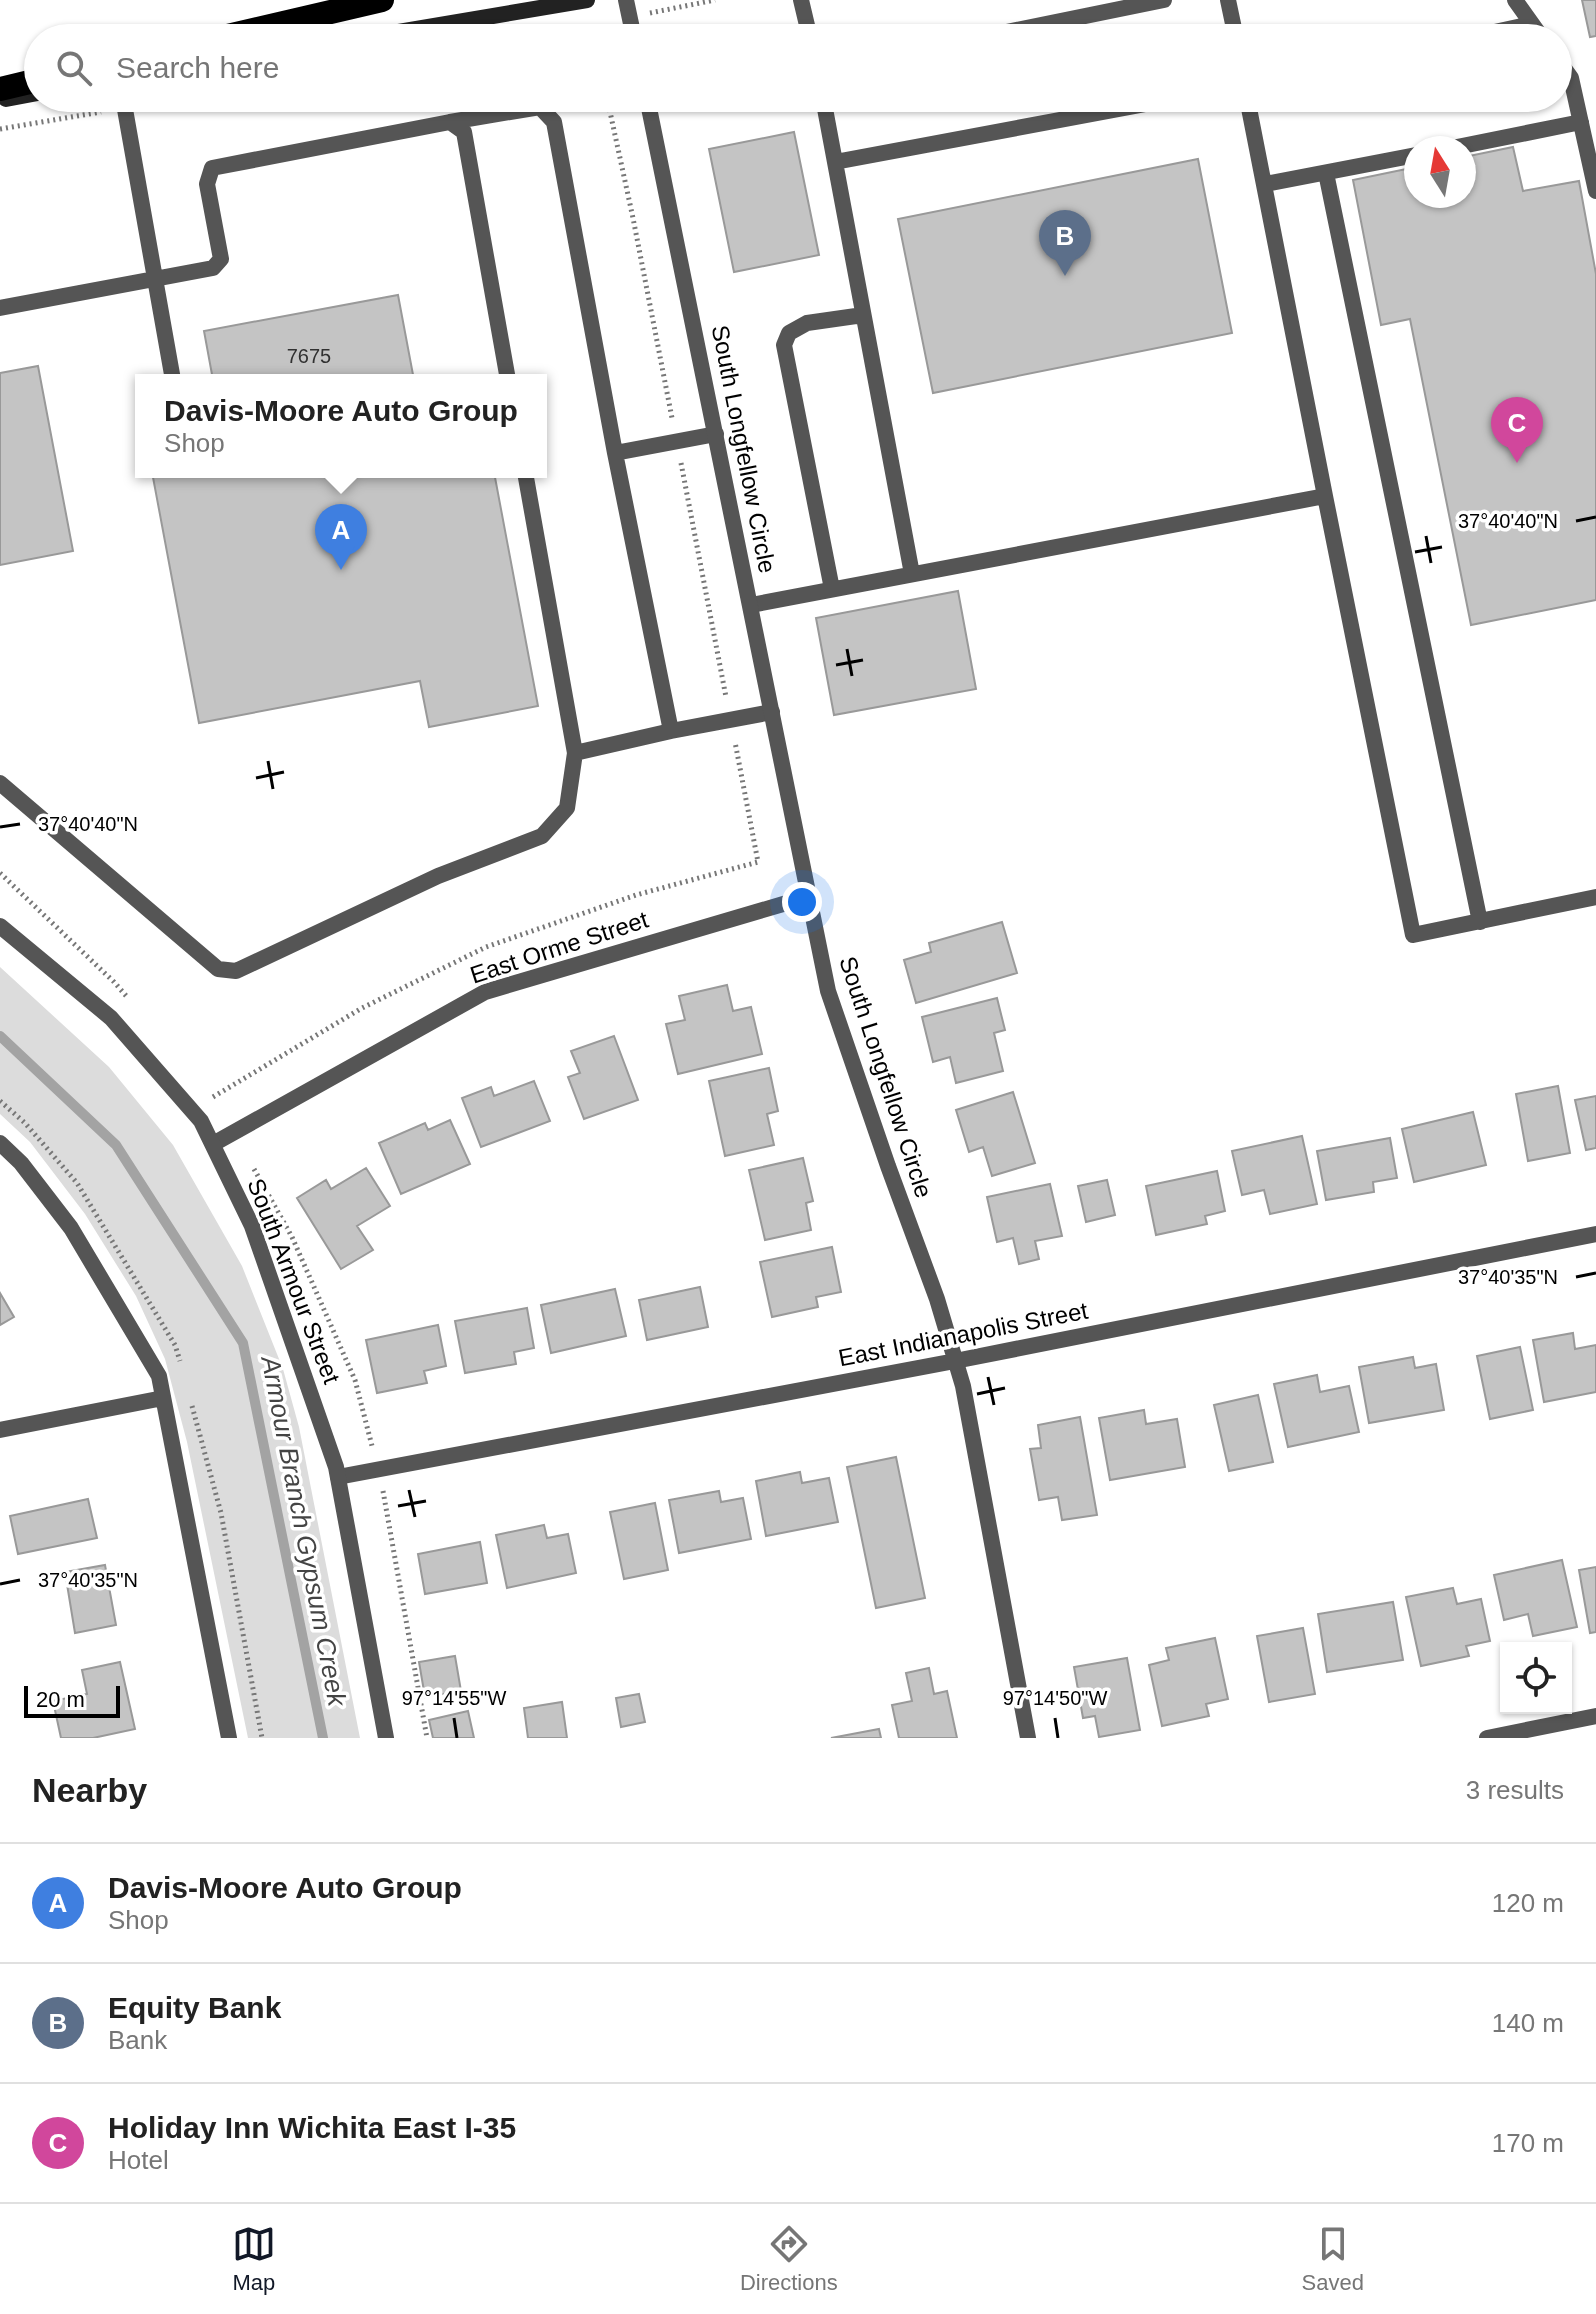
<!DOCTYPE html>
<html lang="en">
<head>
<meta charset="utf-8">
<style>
	:root { --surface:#fff; --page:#f6f6f6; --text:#222; --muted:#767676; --line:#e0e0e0; --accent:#111827 }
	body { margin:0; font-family:Arial,sans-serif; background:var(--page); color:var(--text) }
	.controls { position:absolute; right:24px; bottom:24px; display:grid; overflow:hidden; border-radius:0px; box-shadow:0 2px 6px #0004 }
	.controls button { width:72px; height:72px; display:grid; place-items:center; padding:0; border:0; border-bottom:2px solid var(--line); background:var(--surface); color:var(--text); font:40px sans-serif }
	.compass { position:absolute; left:1404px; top:136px; width:72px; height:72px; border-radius:50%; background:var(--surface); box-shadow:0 2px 6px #0004; rotate:349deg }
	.scale { position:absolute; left:24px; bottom:20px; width:96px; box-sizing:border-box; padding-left:8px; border:4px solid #000; border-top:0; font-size:22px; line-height:28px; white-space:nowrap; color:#000; -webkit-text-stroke:6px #fff; paint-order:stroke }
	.you { position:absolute; left:802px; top:902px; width:28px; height:28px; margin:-20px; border:6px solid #fff; border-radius:50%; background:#1a73e8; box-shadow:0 0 0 12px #1a73e833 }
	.badge { display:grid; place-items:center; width:52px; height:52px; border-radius:50%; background:var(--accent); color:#fff; font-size:26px; font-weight:700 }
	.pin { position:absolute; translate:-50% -66px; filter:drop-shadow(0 2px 4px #0008) }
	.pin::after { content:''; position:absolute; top:42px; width:28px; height:24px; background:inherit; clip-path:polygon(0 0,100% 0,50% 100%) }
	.popup { position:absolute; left:135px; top:374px; width:412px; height:104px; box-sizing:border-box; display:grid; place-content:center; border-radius:0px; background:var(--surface); filter:drop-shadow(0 2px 6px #0005); font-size:26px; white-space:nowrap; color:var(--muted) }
	.popup b { font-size:30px; color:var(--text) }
	.popup::after { content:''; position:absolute; left:50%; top:100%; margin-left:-16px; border:16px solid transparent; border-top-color:var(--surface) }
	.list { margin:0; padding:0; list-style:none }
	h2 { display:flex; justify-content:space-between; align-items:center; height:104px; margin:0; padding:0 32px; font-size:34px }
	h2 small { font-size:26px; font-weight:400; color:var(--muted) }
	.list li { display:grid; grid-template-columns:52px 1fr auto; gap:24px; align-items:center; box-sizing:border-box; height:120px; padding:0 32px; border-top:2px solid var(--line) }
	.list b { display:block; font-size:30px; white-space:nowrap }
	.list p { margin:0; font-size:26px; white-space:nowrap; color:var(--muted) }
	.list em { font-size:26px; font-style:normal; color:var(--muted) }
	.icon { flex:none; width:44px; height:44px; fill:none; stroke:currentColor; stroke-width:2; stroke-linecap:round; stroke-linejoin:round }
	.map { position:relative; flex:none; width:1596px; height:1738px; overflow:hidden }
	.search { position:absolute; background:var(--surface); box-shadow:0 2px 6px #0004; left:24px; right:24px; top:24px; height:88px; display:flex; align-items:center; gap:20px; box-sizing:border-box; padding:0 28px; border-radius:44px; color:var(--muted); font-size:30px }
	.sheet { height:464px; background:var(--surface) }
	nav { display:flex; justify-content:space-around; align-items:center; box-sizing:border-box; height:112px; border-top:2px solid var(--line); background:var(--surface); font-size:22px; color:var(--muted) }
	nav a { display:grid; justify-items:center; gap:4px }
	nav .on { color:var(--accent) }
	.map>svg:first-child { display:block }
	.green { fill:#dcdcdc }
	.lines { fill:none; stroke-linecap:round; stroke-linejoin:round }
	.stream { stroke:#a3a3a3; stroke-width:10 }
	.building { fill:#c4c4c4; stroke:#999; stroke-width:2 }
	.path { stroke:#777; stroke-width:5; stroke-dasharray:2 4; stroke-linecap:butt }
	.service { stroke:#555; stroke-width:16 }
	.minor { stroke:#555; stroke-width:16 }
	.tertiary { stroke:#555; stroke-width:16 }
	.secondary { stroke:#222; stroke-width:16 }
	.motorway { stroke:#000; stroke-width:24 }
	.ticks { fill:none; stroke:#000; stroke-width:3 }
	.labels { text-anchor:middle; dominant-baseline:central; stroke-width:7; stroke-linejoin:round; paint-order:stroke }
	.number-label { font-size:20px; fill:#313131 }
	.street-label { font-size:24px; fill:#000; stroke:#fff }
	.water-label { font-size:26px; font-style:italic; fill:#444; stroke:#fff }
	.ticks-label { font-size:20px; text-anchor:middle; fill:#000; stroke:#fff; stroke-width:7; stroke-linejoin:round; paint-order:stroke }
</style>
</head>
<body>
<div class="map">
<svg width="1596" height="1738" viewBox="0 0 1596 1738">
	<rect width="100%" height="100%" fill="#fff"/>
	<path class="green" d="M0,967L109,1067L173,1145L242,1266L283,1369L299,1427L360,1738H248L187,1442L165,1359L136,1296L85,1214L30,1142L0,1114Z"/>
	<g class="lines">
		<path class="stream" d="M0,1036L116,1145L243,1343L323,1738"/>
	</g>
	<path class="building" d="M1582,0H1596V36L1590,37Z
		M794,132L819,255L734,272L709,149Z
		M1513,147L1523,191L1579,181L1596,274V600L1471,625L1410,319L1381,325L1353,180L1416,167V196H1464V157Z
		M1198,159L1232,333L933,393L898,219Z
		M398,295L414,380H213L204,331Z
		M38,366L73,551L0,565V373Z
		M152,472H494L538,706L429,727L420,681L199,723Z
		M958,591L976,689L834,715L816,618Z
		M1002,922L1017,973L916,1003L904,960L931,952L929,943Z
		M727,985L733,1011L751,1007L762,1054L678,1074L666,1024L685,1020L679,996Z
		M997,998L1005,1030L994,1033L1003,1071L956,1083L950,1057L933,1062L922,1017Z
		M614,1036L638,1100L584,1119L568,1077L580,1073L571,1051Z
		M769,1068L778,1111L767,1114L774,1145L725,1156L709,1081Z
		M534,1081L550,1121L481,1147L462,1098L491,1087L494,1096Z
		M1558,1086L1570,1153L1528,1161L1516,1094Z
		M1013,1092L1035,1163L992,1176L983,1147L969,1152L956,1110Z
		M1596,1096V1148L1586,1150L1575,1100Z
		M1473,1112L1486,1165L1414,1182L1402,1129Z
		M450,1120L470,1164L401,1194L379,1143L425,1123L428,1130Z
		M1302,1136L1317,1204L1270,1214L1264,1190L1242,1195L1232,1151Z
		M1390,1138L1397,1178L1373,1182L1374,1192L1326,1200L1317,1151Z
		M803,1158L813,1201L806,1203L811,1230L765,1240L749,1170Z
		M366,1168L390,1206L357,1226L373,1250L341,1269L297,1198L326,1180L331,1189Z
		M1217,1171L1225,1211L1205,1216L1207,1224L1156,1235L1146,1186Z
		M1107,1180L1115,1215L1086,1222L1078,1186Z
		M1050,1184L1062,1236L1035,1241L1039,1259L1019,1264L1013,1238L997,1242L987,1197Z
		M832,1247L841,1292L816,1297L818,1307L772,1317L760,1262Z
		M700,1287L708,1327L647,1340L639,1300Z
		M615,1289L626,1336L551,1353L541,1305Z
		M0,1293L14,1317L0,1325Z
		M527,1308L534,1348L514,1352L516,1364L465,1373L455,1321Z
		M438,1325L446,1366L424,1371L427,1383L377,1393L366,1340Z
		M1573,1333L1575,1349L1596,1345V1392L1544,1402L1533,1340Z
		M1520,1347L1533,1410L1490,1419L1477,1356Z
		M1413,1357L1415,1368L1436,1364L1444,1410L1369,1423L1359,1367Z
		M1317,1375L1320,1392L1349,1386L1359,1432L1288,1447L1274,1384Z
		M1258,1395L1273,1462L1229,1471L1214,1405Z
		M1144,1410L1146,1424L1177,1419L1185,1467L1110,1480L1099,1418Z
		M1080,1417L1097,1515L1062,1520L1058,1497L1039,1500L1030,1449L1041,1448L1038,1425Z
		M896,1457L925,1598L876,1608L847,1467Z
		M800,1472L802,1483L829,1478L838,1522L766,1536L756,1481Z
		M719,1491L721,1502L743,1498L751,1539L679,1553L669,1500Z
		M88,1499L97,1538L18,1554L10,1516Z
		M655,1503L668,1570L624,1579L610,1512Z
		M544,1525L547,1538L568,1534L576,1573L507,1588L496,1535Z
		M480,1542L487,1583L425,1594L418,1554Z
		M1562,1560L1577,1627L1533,1636L1528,1614L1504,1620L1494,1575Z
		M105,1565L116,1625L75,1633L65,1572Z
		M1596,1567V1632L1590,1633L1579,1570Z
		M1453,1588L1457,1604L1481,1599L1490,1641L1466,1646L1469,1656L1421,1666L1406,1597Z
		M1393,1602L1403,1660L1327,1672L1318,1614Z
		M1303,1628L1315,1694L1269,1702L1257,1636Z
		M1215,1638L1228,1699L1206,1704L1209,1716L1162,1726L1149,1665L1169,1660L1166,1648Z
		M455,1656L461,1691L425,1697L419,1662Z
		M1127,1658L1140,1730L1099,1737L1095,1716L1083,1718L1074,1667Z
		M120,1662L135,1729L93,1738H61L53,1701L87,1694L82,1670Z
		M929,1668L934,1694L947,1691L957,1738H899L892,1705L912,1701L906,1673Z
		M639,1694L645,1722L621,1727L616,1698Z
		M562,1702L567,1738H528L524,1708Z
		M468,1711L474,1738H433L429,1720Z
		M879,1729L881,1738H831Z"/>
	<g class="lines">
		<path class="path" d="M650,13L715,0
			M574,27L579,38
			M607,98L633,218L672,418
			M147,104L181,98
			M0,129L101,112
			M681,463L726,697
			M0,873L114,982L128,998
			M213,1097L362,1008L486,947L636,895L758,862L735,742
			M0,1101L25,1123L77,1183L175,1345L180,1361
			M254,1169L292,1237L355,1380L372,1446
			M192,1406L221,1513L262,1738
			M383,1491L427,1738"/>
		<path class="service" d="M801,0L810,38
			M1228,0L1236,38
			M1515,0L1542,38
			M977,38L1164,0
			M1467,38L1532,24
			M1558,60L1571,78L1596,191
			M123,98L173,380
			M823,98L912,574
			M648,106L685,98
			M450,122L540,107L554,122L615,453
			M1452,148L1581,122
			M835,162L1178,98
			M1326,173L1480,922
			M1265,184L1416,155
			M0,308L213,268L221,259L207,184L212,168L450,122L464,132L508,380
			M716,434L615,453L671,731L772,712
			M1325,496L1413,935L1596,897
			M832,589L784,345L789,333L807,323L863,315
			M751,605L1325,496L1247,98
			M575,753L671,731
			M0,783L218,969L236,971L438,876L542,836L567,808L575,753L525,472"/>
		<path class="minor" d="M626,0L634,38
			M647,98L828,991L888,1166L937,1299L963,1386L1028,1738
			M0,1143L21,1163L71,1228L159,1376L229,1738
			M213,1144L485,992L807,897
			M0,1430L163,1398
			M338,1477L955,1361L1596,1234
			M1487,1738L1596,1716"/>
		<path class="tertiary" d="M0,926L111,1018L201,1121L252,1226L336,1467L386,1738"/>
		<path class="secondary" d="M363,38L587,0
			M6,99L38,93"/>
		<path class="motorway" d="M219,38L382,0
			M0,89L38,80"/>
	</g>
	<path class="ticks" d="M1576,521L1596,517M1426,536L1431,563M1415,552L1442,547M847,649L852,676M836,665L863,660M268,761L273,789M256,778L284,772M0,827L20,824M1576,1277L1596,1273M988,1377L994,1405M977,1394L1005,1388M409,1490L415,1517M398,1506L426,1501M0,1584L20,1580M454,1718L457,1738M1055,1718L1058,1738"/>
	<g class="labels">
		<g class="number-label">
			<text x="309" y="356">7675</text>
		</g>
		<g class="street-label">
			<text transform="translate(744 449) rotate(79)">South Longfellow Circle</text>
			<text transform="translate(559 947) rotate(-18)">East Orme Street</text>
			<text transform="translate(886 1077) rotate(72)">South Longfellow Circle</text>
			<text transform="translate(294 1281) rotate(69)">South Armour Street</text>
			<text transform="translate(963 1334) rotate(-11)">East Indianapolis Street</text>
		</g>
		<g class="water-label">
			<text transform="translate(304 1531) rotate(79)">Armour Branch Gypsum Creek</text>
		</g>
	</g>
	<g class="ticks-label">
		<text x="1508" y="528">37°40'40"N</text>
		<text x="88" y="831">37°40'40"N</text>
		<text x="1508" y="1284">37°40'35"N</text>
		<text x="88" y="1587">37°40'35"N</text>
		<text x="454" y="1705">97°14'55"W</text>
		<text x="1055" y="1705">97°14'50"W</text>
	</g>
</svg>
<div class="controls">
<button><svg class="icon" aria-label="locate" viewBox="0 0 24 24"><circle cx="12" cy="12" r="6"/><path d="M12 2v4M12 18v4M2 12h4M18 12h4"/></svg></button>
</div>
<svg class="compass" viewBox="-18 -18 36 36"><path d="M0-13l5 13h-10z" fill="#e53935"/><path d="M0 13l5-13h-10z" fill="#767676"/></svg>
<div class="scale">20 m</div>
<div class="you"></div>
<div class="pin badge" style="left:341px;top:570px;background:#3f7fe0">A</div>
<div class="popup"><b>Davis-Moore Auto Group</b>Shop</div>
<div class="pin badge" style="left:1065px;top:276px;background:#5c6f8a">B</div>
<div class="pin badge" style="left:1517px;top:463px;background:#d1479c">C</div>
<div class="search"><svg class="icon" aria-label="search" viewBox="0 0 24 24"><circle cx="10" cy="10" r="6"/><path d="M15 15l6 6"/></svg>Search here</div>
</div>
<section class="sheet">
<h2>Nearby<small>3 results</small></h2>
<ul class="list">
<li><span class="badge" style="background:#3f7fe0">A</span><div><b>Davis-Moore Auto Group</b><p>Shop</p></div><em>120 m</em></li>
<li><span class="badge" style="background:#5c6f8a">B</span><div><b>Equity Bank</b><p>Bank</p></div><em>140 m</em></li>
<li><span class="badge" style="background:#d1479c">C</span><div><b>Holiday Inn Wichita East I-35</b><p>Hotel</p></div><em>170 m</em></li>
</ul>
</section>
<nav>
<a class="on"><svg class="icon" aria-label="map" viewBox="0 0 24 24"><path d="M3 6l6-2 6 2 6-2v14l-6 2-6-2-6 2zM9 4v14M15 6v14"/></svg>Map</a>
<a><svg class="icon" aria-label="directions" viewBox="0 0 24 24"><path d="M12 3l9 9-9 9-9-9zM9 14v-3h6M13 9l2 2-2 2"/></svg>Directions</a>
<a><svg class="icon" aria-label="saved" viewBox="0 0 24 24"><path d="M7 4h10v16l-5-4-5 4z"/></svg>Saved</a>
</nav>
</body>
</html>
